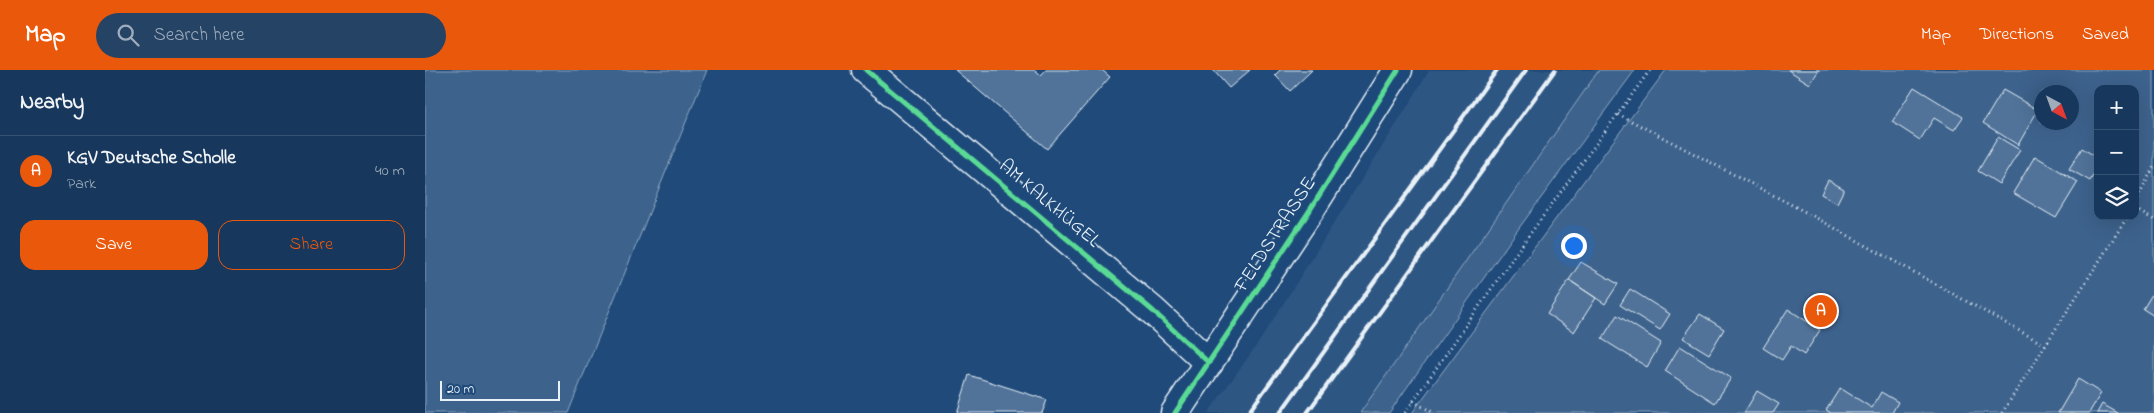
<!DOCTYPE html>
<html lang="en">
<head>
<meta charset="utf-8">
<style>
	:root { --surface:#17385c; --page:#244365; --text:#f1f3f6; --muted:#9eacbb; --line:#365272; --accent:#ea580c }
	body { margin:0; font-family:"Indie Flower",sans-serif; background:var(--page); color:var(--text) }
	.controls { position:absolute; right:15px; top:15px; display:grid; overflow:hidden; border-radius:10px; box-shadow:0 5px 20px #0002 }
	.controls button { width:45px; height:45px; display:grid; place-items:center; padding:0; border:0; border-bottom:1px solid var(--line); background:var(--surface); color:var(--text); font:25px sans-serif }
	.compass { position:absolute; left:1609px; top:15px; width:45px; height:45px; border-radius:50%; background:var(--surface); box-shadow:0 5px 20px #0002; rotate:139deg }
	.scale { position:absolute; left:15px; bottom:12px; width:120px; box-sizing:border-box; padding-left:5px; border:2px solid #e8f1f8; border-top:0; font-size:14px; line-height:18px; white-space:nowrap; color:#e8f1f8; -webkit-text-stroke:4px #1f4a7a; paint-order:stroke }
	.you { position:absolute; left:1148px; top:175px; width:18px; height:18px; margin:-12px; border:4px solid #fff; border-radius:50%; background:#1a73e8; box-shadow:0 0 0 8px #1a73e833 }
	.badge { display:grid; place-items:center; width:32px; height:32px; border-radius:50%; background:var(--accent); color:#fff; font-size:16px; font-weight:700 }
	.pin { position:absolute; translate:-50% -50%; border:2px solid #fff; box-shadow:0 1px 5px #0006 }
	.list { margin:0; padding:0; list-style:none }
	h2 { display:flex; justify-content:space-between; align-items:center; height:65px; margin:0; padding:0 20px; font-size:21px }
	h2 small { font-size:16px; font-weight:400; color:var(--muted) }
	.list li { display:grid; grid-template-columns:32px 1fr auto; gap:15px; align-items:center; box-sizing:border-box; height:70px; padding:0 20px; border-top:1px solid var(--line) }
	.list b { display:block; font-size:19px; white-space:nowrap }
	.list p { margin:0; font-size:16px; white-space:nowrap; color:var(--muted) }
	.list em { font-size:16px; font-style:normal; color:var(--muted) }
	.actions { display:flex; gap:10px; padding:15px 20px }
	.actions a { flex:1; padding:11px 0; border:1px solid var(--accent); border-radius:15px; text-align:center; font-size:18px; color:var(--accent) }
	.actions .main { background:var(--accent); color:#fff }
	.icon { flex:none; width:28px; height:28px; fill:none; stroke:currentColor; stroke-width:2; stroke-linecap:round; stroke-linejoin:round }
	.map { position:relative; flex:none; width:1729px; height:343px; overflow:hidden }
	header { display:flex; align-items:center; gap:30px; box-sizing:border-box; height:70px; padding:0 25px; background:var(--accent); color:#fff }
	header strong { font-size:24px }
	nav { display:flex; gap:28px; margin-inline-start:auto; font-size:18px }
	.search { width:350px; height:45px; background:var(--page); display:flex; align-items:center; gap:12px; box-sizing:border-box; padding:0 18px; border-radius:28px; color:var(--muted); font-size:19px }
	main { display:flex }
	aside { flex:1; background:var(--surface) }
	.map>svg:first-child { display:block }
	.built { fill:#2e5683 }
	.green { fill:#3c628c; stroke:#92aac2; fill-rule:evenodd }
	.building { fill:#517399; stroke:#e8f1f8 }
	.lines { fill:none; stroke-linecap:round; stroke-linejoin:round }
	.street-casing { stroke:#e8f1f8; stroke-width:31 }
	.path { stroke:#e8f1f8; stroke-width:3; stroke-dasharray:1 4; stroke-linecap:butt }
	.street { stroke:#1f4a7a; stroke-width:28 }
	.rail { stroke:#e8f1f8; stroke-width:4 }
	.cycleway-casing { stroke:#1f4a7a; stroke-width:8 }
	.cycleway { stroke:#5adb95; stroke-width:5 }
	.labels { text-anchor:middle; dominant-baseline:central; stroke-width:4.5; stroke-linejoin:round; paint-order:stroke }
	.street-label { font-size:20px; fill:#e8f1f8; stroke:#1f4a7a }
</style>
</head>
<body>
<header>
<strong>Map</strong>
<div class="search"><svg class="icon" aria-label="search" viewBox="0 0 24 24"><circle cx="10" cy="10" r="6"/><path d="M15 15l6 6"/></svg>Search here</div>
<nav><a>Map</a><a>Directions</a><a>Saved</a></nav>
</header>
<main>
<aside>
<h2>Nearby<small></small></h2>
<ul class="list">
<li><span class="badge">A</span><div><b>KGV Deutsche Scholle</b><p>Park</p></div><em>40 m</em></li>
</ul>
<div class="actions"><a class="main">Save</a><a>Share</a></div>
</aside>
<div class="map">
<svg width="1729" height="343" viewBox="0 0 1729 343">
	<rect width="100%" height="100%" fill="#1f4a7a"/>
	<filter id="ink" filterUnits="userSpaceOnUse"><feTurbulence type="fractalNoise" baseFrequency=".02" numOctaves="2"/><feDisplacementMap in="SourceGraphic" scale="10" xChannelSelector="R" yChannelSelector="G"/><feConvolveMatrix kernelMatrix="1 2 1 2 8 2 1 2 1" color-interpolation-filters="sRGB"/></filter>
	<g filter="url(#ink)">
		<path class="built" d="M1004,0H1174L935,343H783L834,272L986,31Z"/>
		<path class="green" d="M0,0H282L143,343H0Z
			M1174,0H1210L1094,158L964,343H935Z
			M1241,0H1729V343H987ZM1673,19H1710V146H1673ZM1616,22H1646V52H1616Z"/>
		<path class="building" d="M530,0H610L616,5L621,0H677L685,7L622,79Z
			M788,0H825L804,18Z
			M855,0H887L865,21L850,5Z
			M1363,0H1394L1385,14Z
			M1489,17L1538,47L1529,60L1509,48L1495,70L1467,52Z
			M1578,20L1613,40L1593,75L1558,53Z
			M1573,67L1595,80L1574,114L1553,101Z
			M1657,78L1673,88V97L1665,111L1644,99Z
			M1610,86L1653,112L1631,148L1588,123Z
			M1403,110L1419,119L1412,133L1396,124Z
			M1156,192L1193,214L1180,234L1144,210Z
			M1144,210L1171,228L1149,262L1122,244Z
			M1205,219L1245,244L1235,260L1195,235Z
			M1729,221V246L1718,239Z
			M1363,239L1395,260L1379,285L1366,276L1357,290L1338,278Z
			M1275,244L1299,259L1284,284L1258,268Z
			M1192,245L1236,273L1222,297L1177,269Z
			M1255,276L1306,308L1290,333L1240,301Z
			M544,305L622,330L617,343H532Z
			M1653,309L1676,323L1664,343H1633Z
			M1415,318L1447,338L1456,322L1473,332L1467,343H1406L1401,340Z
			M1332,321L1354,334L1348,343H1319Z
			M1677,334L1693,343H1672Z"/>
		<g class="lines">
			<g class="street-casing">
				<path id="street" d="M441,0L728,241L784,293
					M750,343L885,140L973,0"/>
			</g>
			<path class="path" d="M1193,44L1388,146L1620,275
				M1710,134L1729,96
				M1710,139L1729,150
				M988,331L1009,343
				M980,343L1094,179L1225,0
				M1577,343L1703,146"/>
			<use href="#street" class="street"/>
			<path class="rail" d="M823,343L1072,0
				M855,343L1101,0
				M882,343L1130,0"/>
			<g class="cycleway-casing">
				<path id="cycleway" d="M441,0L728,241L784,293
					M750,343L885,140L973,0"/>
			</g>
			<use href="#cycleway" class="cycleway"/>
		</g>
	</g>
	<g class="labels">
		<g class="street-label">
			<text transform="translate(624 134) rotate(40)">AM KALKHÜGEL</text>
			<text transform="translate(851 165) rotate(-57)">FELDSTRASSE</text>
		</g>
	</g>
</svg>
<div class="controls">
<button>+</button>
<button>−</button>
<button><svg class="icon" aria-label="layers" viewBox="0 0 24 24"><path d="M12 4l9 5-9 5-9-5zM3 14l9 5 9-5"/></svg></button>
</div>
<svg class="compass" viewBox="-18 -18 36 36"><path d="M0-13l5 13h-10z" fill="#e53935"/><path d="M0 13l5-13h-10z" fill="#9eacbb"/></svg>
<div class="scale">20 m</div>
<div class="you"></div>
<div class="pin badge" style="left:1396px;top:241px">A</div>
</div>
</main>
</body>
</html>
